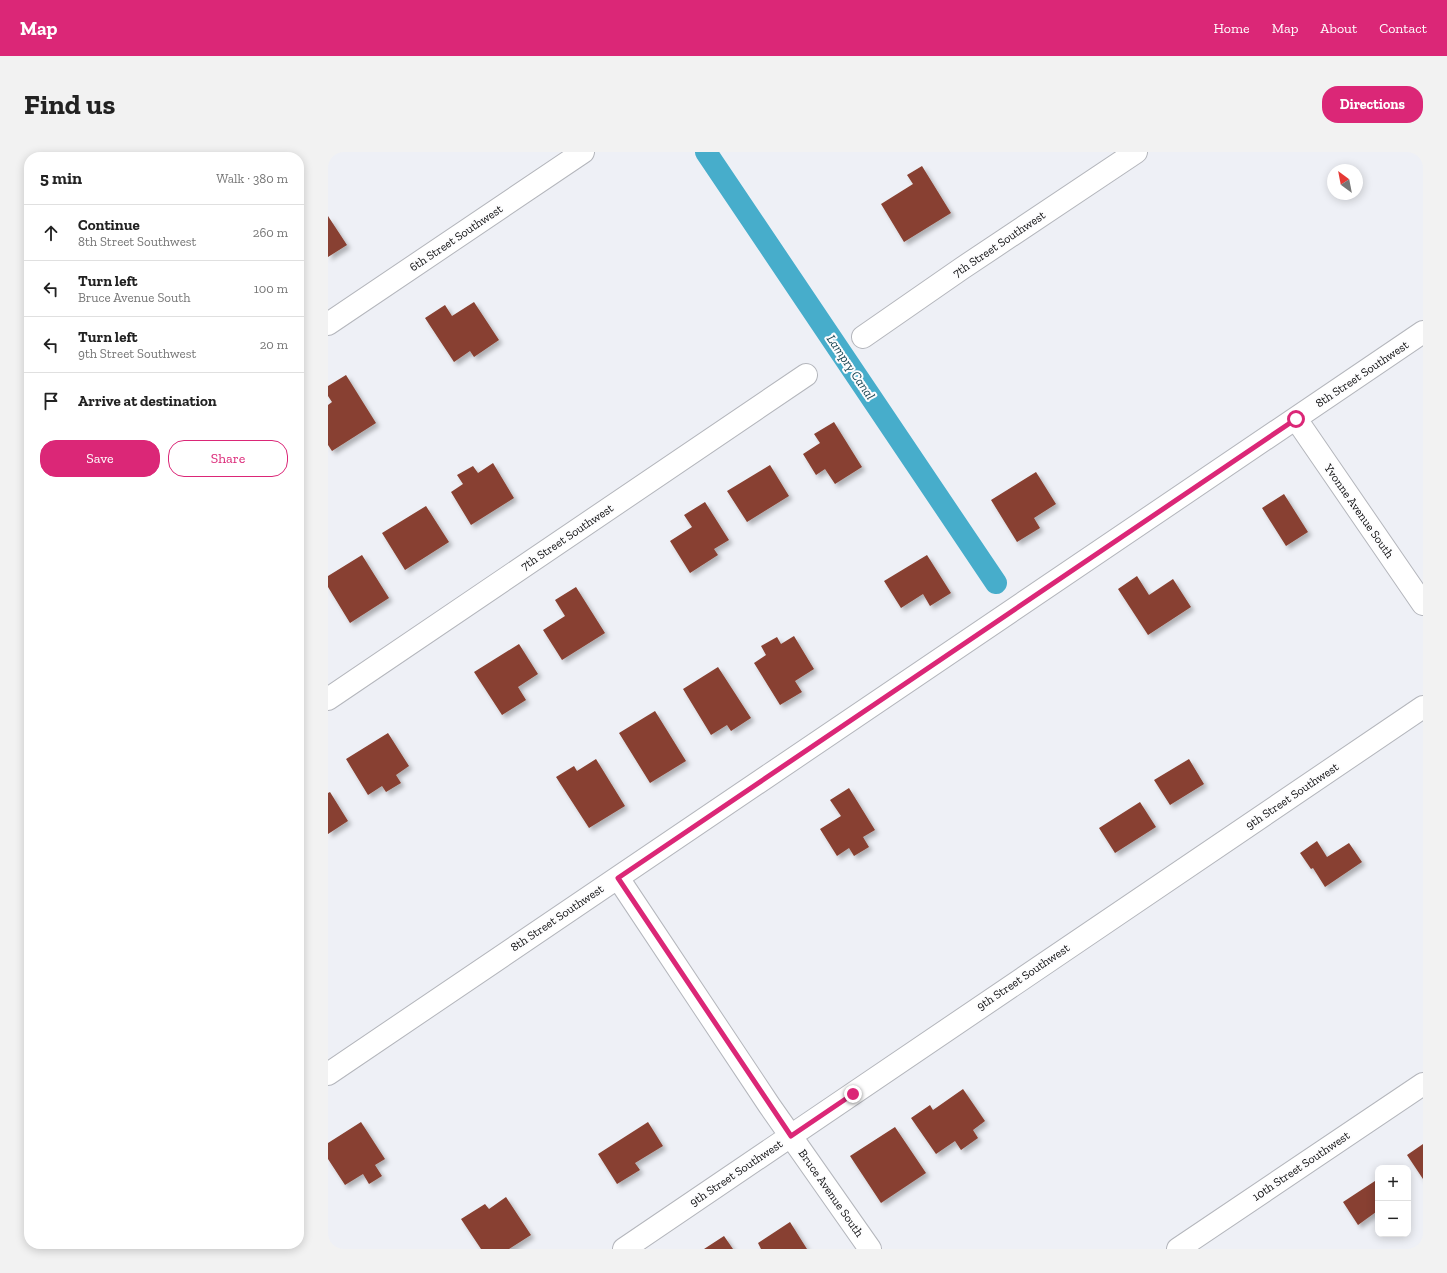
<!DOCTYPE html>
<html lang="en">
<head>
<meta charset="utf-8">
<style>
	:root { --surface:#fff; --page:#f2f2f2; --text:#222; --muted:#767676; --line:#e0e0e0; --accent:#db2777 }
	body { margin:0; font-family:"Zilla Slab",serif; background:var(--page); color:var(--text) }
	.controls { position:absolute; right:12px; bottom:12px; display:grid; overflow:hidden; border-radius:8px; box-shadow:0 2px 10px #0003 }
	.controls button { width:36px; height:36px; display:grid; place-items:center; padding:0; border:0; border-bottom:1px solid var(--line); background:var(--surface); color:var(--text); font:20px sans-serif }
	.compass { position:absolute; left:999px; top:12px; width:36px; height:36px; border-radius:50%; background:var(--surface); box-shadow:0 2px 10px #0003; rotate:328deg }
	.stop { position:absolute; width:12px; height:12px; margin:-9px; border:3px solid #db2777; border-radius:50%; background:#fff }
	.stop.end { background:#db2777; border-color:#fff; box-shadow:0 1px 4px #0008 }
	.list { margin:0; padding:0; list-style:none }
	h2 { display:flex; justify-content:space-between; align-items:center; height:52px; margin:0; padding:0 16px; font-size:17px }
	h2 small { font-size:13px; font-weight:400; color:var(--muted) }
	.list li { display:grid; grid-template-columns:26px 1fr auto; gap:12px; align-items:center; box-sizing:border-box; height:56px; padding:0 16px; border-top:1px solid var(--line) }
	.list b { display:block; font-size:15px; white-space:nowrap }
	.list p { margin:0; font-size:13px; white-space:nowrap; color:var(--muted) }
	.list em { font-size:13px; font-style:normal; color:var(--muted) }
	.actions { display:flex; gap:8px; padding:12px 16px }
	.actions a { flex:1; padding:9px 0; border:1px solid var(--accent); border-radius:16px; text-align:center; font-size:14px; color:var(--accent) }
	.actions .main { background:var(--accent); color:#fff }
	.icon { flex:none; width:22px; height:22px; fill:none; stroke:currentColor; stroke-width:2; stroke-linecap:round; stroke-linejoin:round }
	.map { position:relative; flex:none; width:1095px; height:1097px; overflow:hidden; border-radius:16px }
	header { display:flex; align-items:center; gap:24px; box-sizing:border-box; height:56px; padding:0 20px; background:var(--accent); color:#fff }
	header strong { font-size:19px }
	nav { display:flex; gap:22px; margin-inline-start:auto; font-size:14px }
	.intro { display:flex; align-items:center; justify-content:space-between; box-sizing:border-box; height:96px; padding:0 24px }
	h1 { margin:0; font-size:28px }
	.button { padding:10px 18px; border-radius:16px; background:var(--accent); color:#fff; font-size:14px; font-weight:700 }
	main { display:flex; gap:24px; padding:0 24px }
	aside { flex:1; background:var(--surface); border-radius:16px; box-shadow:0 2px 10px #0003 }
	.map>svg:first-child { display:block }
	.lines { fill:none; stroke-linecap:round; stroke-linejoin:round }
	.canal { stroke:#47adcb; stroke-width:22 }
	.building { fill:#884030; filter:url(#shadow) }
	.minor-casing { stroke:#b4b6bc; stroke-width:24 }
	.minor { stroke:#fff; stroke-width:22 }
	.route { stroke:#db2777; stroke-width:5 }
	.labels { text-anchor:middle; dominant-baseline:central; stroke-width:4; stroke-linejoin:round; paint-order:stroke }
	.street-label { font-size:12px; fill:#0c0c0e; stroke:#fdfdfe }
	.water-label { font-size:13px; font-style:italic; fill:#184552; stroke:#fdfdfe }
</style>
</head>
<body>
<header>
<strong>Map</strong>
<nav><a>Home</a><a>Map</a><a>About</a><a>Contact</a></nav>
</header>
<div class="intro"><h1>Find us</h1><a class="button">Directions</a></div>
<main>
<aside>
<h2>5 min<small>Walk · 380 m</small></h2>
<ul class="list">
<li><svg class="icon" aria-label="ahead" viewBox="0 0 24 24"><path d="M12 20V5M6 11l6-6 6 6"/></svg><div><b>Continue</b><p>8th Street Southwest</p></div><em>260 m</em></li>
<li><svg class="icon" aria-label="left" viewBox="0 0 24 24"><path d="M17 20v-9H6M10 6l-5 5 5 5"/></svg><div><b>Turn left</b><p>Bruce Avenue South</p></div><em>100 m</em></li>
<li><svg class="icon" aria-label="left" viewBox="0 0 24 24"><path d="M17 20v-9H6M10 6l-5 5 5 5"/></svg><div><b>Turn left</b><p>9th Street Southwest</p></div><em>20 m</em></li>
<li><svg class="icon" aria-label="arrive" viewBox="0 0 24 24"><path d="M6 21V4h12l-3 4 3 4H6"/></svg><div><b>Arrive at destination</b></div></li>
</ul>
<div class="actions"><a class="main">Save</a><a>Share</a></div>
</aside>
<div class="map">
<svg width="1095" height="1097" viewBox="0 0 1095 1097">
	<defs>
		<filter id="shadow"><feDropShadow dx="3.5" dy="3.5" stdDeviation="2" flood-color="#0004"/></filter>
	</defs>
	<rect width="100%" height="100%" fill="#eef0f6"/>
	<g class="lines">
		<path class="canal" d="M378,0L668,431"/>
	</g>
	<path class="building" d="M594,14L623,61L576,90L553,52L585,32L579,23Z
		M0,64L19,93L0,105Z
		M146,150L171,188L146,205L142,199L126,210L97,166L117,153L124,164Z
		M18,223L48,271L4,299L0,293V253L4,250L0,244V234Z
		M506,270L534,315L507,332L497,317L488,323L475,302L492,291L486,282Z
		M165,311L186,346L143,373L123,340L135,332L129,323L145,314L150,321Z
		M442,313L461,344L419,370L399,339Z
		M708,320L728,352L706,366L712,376L689,390L663,348Z
		M956,342L980,380L958,394L934,356Z
		M377,350L401,388L386,397L390,403L362,421L342,389L364,375L356,363Z
		M98,354L121,390L77,418L54,381Z
		M34,403L61,446L22,471L0,435V424Z
		M599,403L623,441L602,454L595,442L573,456L556,429Z
		M809,424L821,443L845,427L863,455L820,483L790,437Z
		M248,435L277,481L234,508L215,478L237,464L227,448Z
		M466,484L486,517L467,529L474,540L452,553L426,511L438,503L433,494L449,485L453,492Z
		M191,492L210,522L190,535L198,548L174,563L146,520Z
		M390,515L423,566L403,579L399,573L383,583L355,537Z
		M327,559L358,609L322,631L291,581Z
		M60,581L81,614L68,623L73,631L58,640L54,634L40,643L18,607Z
		M268,607L297,654L261,676L228,625L246,614L249,619Z
		M861,607L876,632L842,653L826,628Z
		M521,636L547,678L535,685L541,695L526,704L521,696L509,704L492,677L513,664L502,648Z
		M2,640L20,669L0,682V641Z
		M812,650L828,675L787,701L771,676Z
		M989,689L999,705L1021,691L1034,710L997,735L985,716L983,717L972,701Z
		M635,937L657,969L645,978L650,986L633,998L627,989L608,1002L583,966L602,953L605,958Z
		M33,970L57,1007L47,1013L54,1024L41,1032L35,1022L17,1033L0,1007V991Z
		M320,970L335,994L307,1011L312,1018L289,1032L270,1002Z
		M567,975L598,1021L553,1051L522,1004Z
		M1095,992V1027L1079,1003Z
		M1050,1027V1063L1048,1060L1030,1073L1015,1050Z
		M178,1045L203,1083L181,1097H153L133,1067L157,1052L161,1057Z
		M462,1070L479,1097H433L430,1091Z
		M396,1084L405,1097H376Z"/>
	<g class="lines">
		<g class="minor-casing">
			<path id="minor" d="M0,172L255,0
				M535,185L633,117L808,0
				M968,267L1095,452
				M0,547L478,223
				M290,726L441,953L542,1097
				M0,922L1095,180
				M296,1097L1095,555
				M850,1097L1095,932"/>
		</g>
		<use href="#minor" class="minor"/>
	</g>
	<g class="lines">
		<path class="route" d="M525,942L463,984L290,726L968,267"/>
	</g>
	<g class="labels">
		<g class="street-label">
			<text transform="translate(128 86) rotate(-34)">6th Street Southwest</text>
			<text transform="translate(671 92) rotate(-34)">7th Street Southwest</text>
			<text transform="translate(1034 222) rotate(-34)">8th Street Southwest</text>
			<text transform="translate(1031 359) rotate(55)">Yvonne Avenue South</text>
			<text transform="translate(239 385) rotate(-34)">7th Street Southwest</text>
			<text transform="translate(964 644) rotate(-34)">9th Street Southwest</text>
			<text transform="translate(229 766) rotate(-34)">8th Street Southwest</text>
			<text transform="translate(695 825) rotate(-34)">9th Street Southwest</text>
			<text transform="translate(973 1014) rotate(-34)">10th Street Southwest</text>
			<text transform="translate(408 1021) rotate(-34)">9th Street Southwest</text>
			<text transform="translate(503 1041) rotate(55)">Bruce Avenue South</text>
		</g>
		<g class="water-label">
			<text transform="translate(523 215) rotate(56)">Lampry Canal</text>
		</g>
	</g>
</svg>
<div class="controls">
<button>+</button>
<button>−</button>
</div>
<svg class="compass" viewBox="-18 -18 36 36"><path d="M0-13l5 13h-10z" fill="#e53935"/><path d="M0 13l5-13h-10z" fill="#767676"/></svg>
<div class="stop" style="left:968px;top:267px"></div>
<div class="stop end" style="left:525px;top:942px"></div>
</div>
</main>
</body>
</html>
